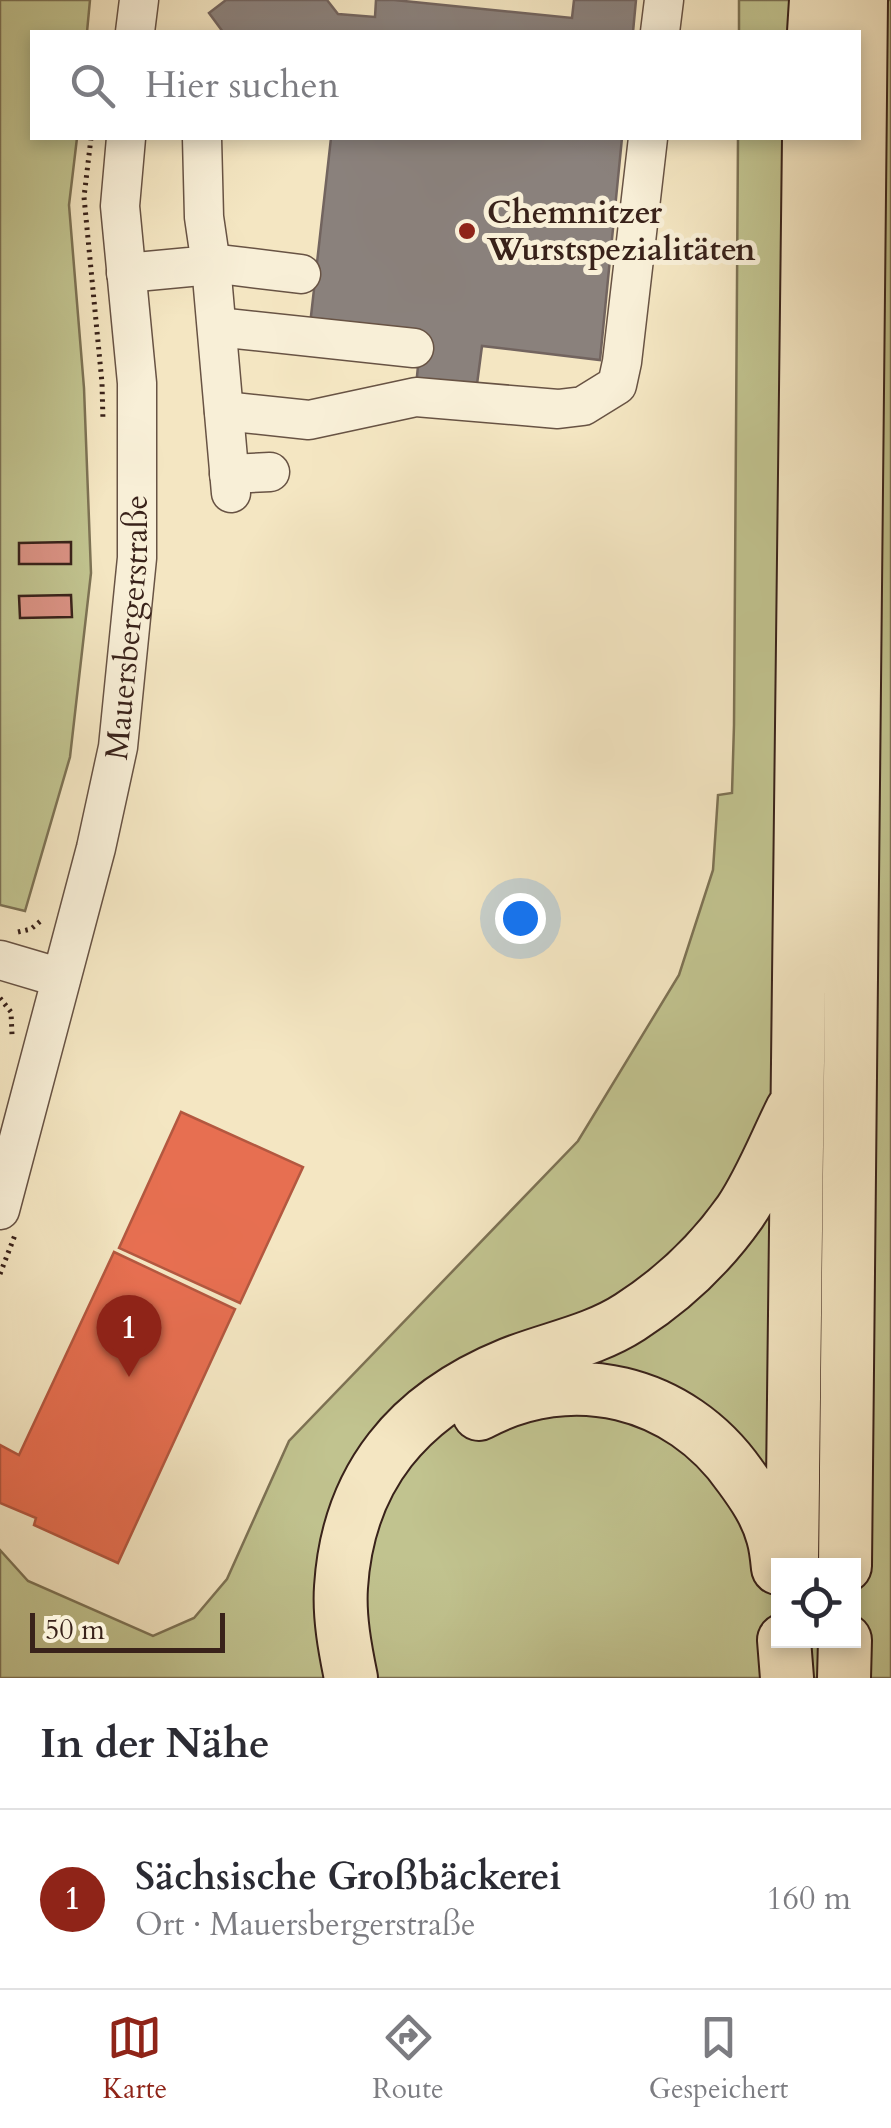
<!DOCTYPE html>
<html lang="de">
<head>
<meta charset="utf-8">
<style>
	:root { --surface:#fff; --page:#f7f7f7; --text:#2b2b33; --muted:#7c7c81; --line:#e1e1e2; --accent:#8f2418 }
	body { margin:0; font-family:Cardo,serif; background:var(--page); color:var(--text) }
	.controls { position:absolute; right:30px; bottom:30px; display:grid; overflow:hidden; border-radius:0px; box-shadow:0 5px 15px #0003 }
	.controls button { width:90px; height:90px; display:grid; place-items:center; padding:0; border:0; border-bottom:2px solid var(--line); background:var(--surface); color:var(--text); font:50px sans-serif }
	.scale { position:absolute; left:30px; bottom:25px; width:195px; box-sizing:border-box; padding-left:10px; border:5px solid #39221a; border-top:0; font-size:28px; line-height:35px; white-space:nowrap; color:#39221a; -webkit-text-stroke:8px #f8efd7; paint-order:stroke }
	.you { position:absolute; left:520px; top:918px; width:35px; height:35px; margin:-25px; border:8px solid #fff; border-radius:50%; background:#1a73e8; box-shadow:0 0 0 15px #1a73e833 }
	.badge { display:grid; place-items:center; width:65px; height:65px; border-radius:50%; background:var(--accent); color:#fff; font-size:32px; font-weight:700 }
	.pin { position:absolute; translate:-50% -82px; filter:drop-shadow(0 2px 5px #0008) }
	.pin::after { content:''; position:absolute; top:52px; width:35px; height:30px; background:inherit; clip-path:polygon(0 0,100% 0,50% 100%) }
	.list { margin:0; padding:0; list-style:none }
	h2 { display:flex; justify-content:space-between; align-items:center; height:130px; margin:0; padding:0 40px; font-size:42px }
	h2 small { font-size:32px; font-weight:400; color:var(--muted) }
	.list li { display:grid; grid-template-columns:65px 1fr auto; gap:30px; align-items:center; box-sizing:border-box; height:180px; padding:0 40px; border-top:2px solid var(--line) }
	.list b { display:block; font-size:38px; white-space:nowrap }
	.list p { margin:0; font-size:32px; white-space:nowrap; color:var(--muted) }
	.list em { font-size:32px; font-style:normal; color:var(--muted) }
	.icon { flex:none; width:55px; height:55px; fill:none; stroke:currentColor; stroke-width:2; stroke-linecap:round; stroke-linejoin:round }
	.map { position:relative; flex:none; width:891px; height:1678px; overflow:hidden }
	.search { position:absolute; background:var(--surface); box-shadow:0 5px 15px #0003; left:30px; right:30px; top:30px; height:110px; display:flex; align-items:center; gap:25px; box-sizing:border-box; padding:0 35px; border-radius:0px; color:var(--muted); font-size:38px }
	.sheet { height:310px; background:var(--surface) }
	nav { display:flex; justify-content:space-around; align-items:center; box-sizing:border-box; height:140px; border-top:2px solid var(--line); background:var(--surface); font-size:28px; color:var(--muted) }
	nav a { display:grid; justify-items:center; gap:5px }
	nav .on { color:var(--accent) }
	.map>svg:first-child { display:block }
	.green { fill:#c1c38f; stroke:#7d7254; stroke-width:2.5; fill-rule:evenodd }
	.shops { fill:#e76f51; stroke:#b35840; stroke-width:2.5 }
	.industry { fill:#8a817c; stroke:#72645f; stroke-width:2.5 }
	.building { fill:#da9284; stroke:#39221a; stroke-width:2.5 }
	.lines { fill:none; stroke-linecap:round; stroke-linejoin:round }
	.minor-casing { stroke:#685344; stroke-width:41 }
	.highway-casing { stroke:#39221a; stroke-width:56 }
	.path { stroke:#39221a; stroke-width:5; stroke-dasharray:2.5 5; stroke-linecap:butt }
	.minor { stroke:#f8efd7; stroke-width:38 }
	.highway { stroke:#f4e6c2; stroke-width:52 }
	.poi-dot { fill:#8f2418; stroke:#f8efd7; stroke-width:4 }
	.labels { text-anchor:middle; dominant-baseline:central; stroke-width:10; stroke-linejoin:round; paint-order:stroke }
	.poi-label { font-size:32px; font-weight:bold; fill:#39221a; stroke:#f8efd7; text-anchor:start }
	.street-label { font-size:32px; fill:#39221a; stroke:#f8efd7 }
</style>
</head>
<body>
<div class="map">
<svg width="891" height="1678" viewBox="0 0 891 1678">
	<rect width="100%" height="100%" fill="#f4e6c2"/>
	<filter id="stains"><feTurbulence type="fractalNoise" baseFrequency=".002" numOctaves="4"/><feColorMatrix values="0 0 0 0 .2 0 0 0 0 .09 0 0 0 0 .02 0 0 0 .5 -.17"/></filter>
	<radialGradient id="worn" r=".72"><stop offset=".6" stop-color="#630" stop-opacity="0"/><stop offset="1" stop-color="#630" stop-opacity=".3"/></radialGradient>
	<path class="green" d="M0,0H90L87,32H32V138H77L69,205L84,388L91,573L70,757L25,911L0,905Z
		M739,0H891V1678H0V1550L28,1581L153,1636L194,1618L227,1579L289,1441L578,1141L679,975L713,870L718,795L732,793L734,725L738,138H858V32H739ZM778,1566H854V1640H778Z"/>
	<path class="shops" d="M181,1112L303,1167L240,1303L119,1248Z
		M114,1252L235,1309L118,1563L34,1525L36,1518L0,1503V1445L19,1455Z"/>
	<path class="industry" d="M226,0H327L338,14L375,17L376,0H394L572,18L574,0H636L633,32H223L209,13Z
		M331,138H622L600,360L482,346L476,392L416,386L421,337L310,325Z"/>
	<path class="building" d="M71,542V564H19V543Z
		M71,595L72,617L20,618L19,596Z"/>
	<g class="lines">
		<g class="minor-casing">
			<g id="minor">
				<path d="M135,32L139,0"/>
				<path d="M660,32L664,0"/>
				<path d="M211,263L301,274"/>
				<path d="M211,265L231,493"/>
				<path d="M126,273L211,265L204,217L202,138"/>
				<path d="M217,327L414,348"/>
				<path d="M224,411L309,420L416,397L558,409L583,406L617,385L622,362L648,138"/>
				<path d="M229,474L270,472"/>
				<path d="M0,960L61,978"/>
				<path id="s1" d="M0,1210L96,848L118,747L137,558V383L120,206L126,138"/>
			</g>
		</g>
		<g class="highway-casing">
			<path id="highway" d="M814,32L816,0
				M479,1414C571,1364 680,1390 740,1476C754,1495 767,1514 773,1537C776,1547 777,1558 778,1568
				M792,1566L809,138
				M845,1566L861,0
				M784,1640L787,1678
				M351,1678C345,1649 339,1617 341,1587C348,1477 409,1405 510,1364C550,1348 593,1341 630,1317C672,1290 711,1253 740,1212C761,1181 775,1144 792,1110
				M844,1678L845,1640"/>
		</g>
		<path class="path" d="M91,138L84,197L102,383L103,421
			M18,932L31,929L43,919
			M0,998L11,1012L12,1035
			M0,1274L15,1235"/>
		<use href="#minor" class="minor"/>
		<use href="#highway" class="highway"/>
	</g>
	<circle class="poi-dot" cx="467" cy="231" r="10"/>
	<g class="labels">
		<g class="poi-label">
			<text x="487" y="213">Chemnitzer<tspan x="487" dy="37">Wurstspezialitäten</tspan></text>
		</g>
		<g class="street-label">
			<text stroke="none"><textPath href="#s1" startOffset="598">Mauersbergerstraße</textPath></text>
		</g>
	</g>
	<rect width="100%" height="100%" filter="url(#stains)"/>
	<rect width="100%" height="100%" fill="url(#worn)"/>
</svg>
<div class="controls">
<button><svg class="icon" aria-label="locate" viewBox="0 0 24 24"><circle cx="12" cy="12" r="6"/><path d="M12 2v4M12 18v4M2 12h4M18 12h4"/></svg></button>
</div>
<div class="scale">50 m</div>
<div class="you"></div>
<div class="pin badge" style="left:129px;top:1377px">1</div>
<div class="search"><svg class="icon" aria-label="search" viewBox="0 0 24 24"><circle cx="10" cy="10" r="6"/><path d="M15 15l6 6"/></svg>Hier suchen</div>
</div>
<section class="sheet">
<h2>In der Nähe<small></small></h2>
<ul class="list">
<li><span class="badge">1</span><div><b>Sächsische Großbäckerei</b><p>Ort · Mauersbergerstraße</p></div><em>160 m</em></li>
</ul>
</section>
<nav>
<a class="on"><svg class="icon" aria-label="map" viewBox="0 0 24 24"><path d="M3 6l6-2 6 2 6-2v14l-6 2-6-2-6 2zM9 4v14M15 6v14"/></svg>Karte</a>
<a><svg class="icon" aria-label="directions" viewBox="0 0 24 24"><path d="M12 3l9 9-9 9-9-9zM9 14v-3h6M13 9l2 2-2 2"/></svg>Route</a>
<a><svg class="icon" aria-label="saved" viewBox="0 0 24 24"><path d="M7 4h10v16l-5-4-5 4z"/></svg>Gespeichert</a>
</nav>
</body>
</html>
